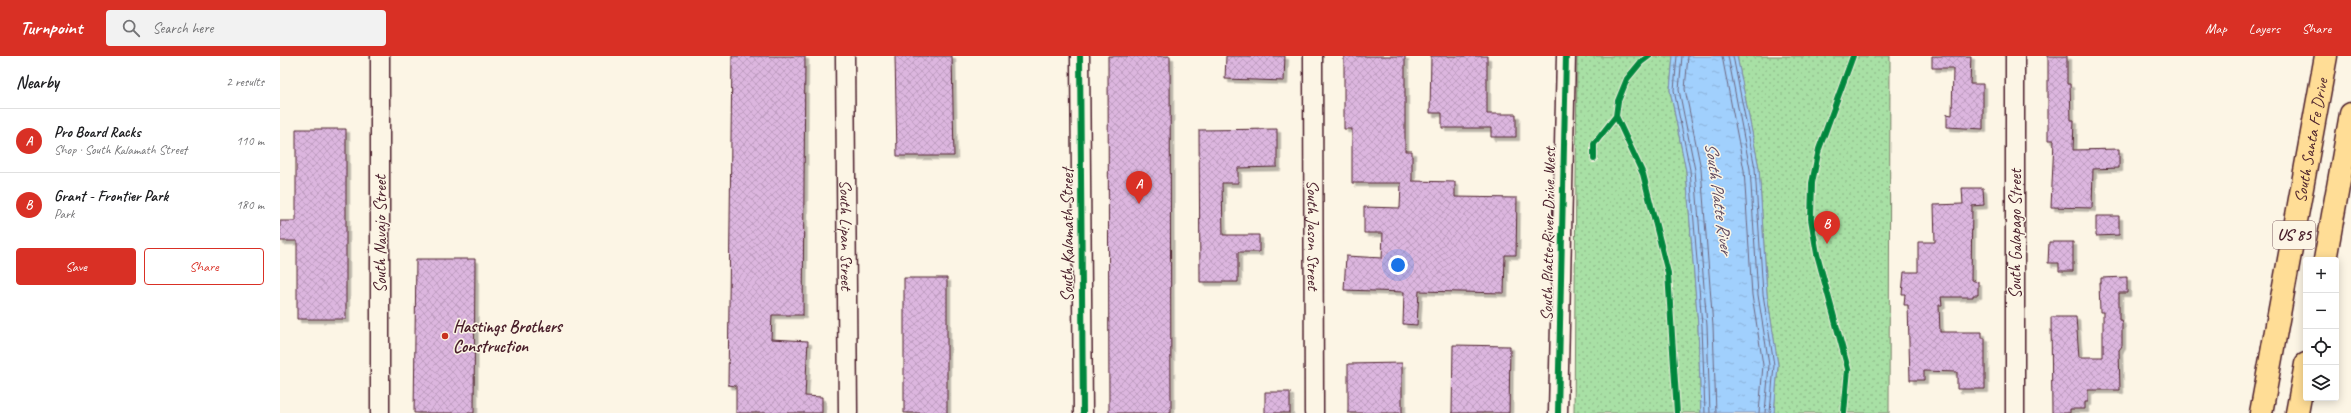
<!DOCTYPE html>
<html lang="en">
<head>
<meta charset="utf-8">
<style>
	:root { --surface:#fff; --page:#f2f2f2; --text:#202124; --muted:#757577; --line:#e0e0e0; --accent:#d93025 }
	body { margin:0; font-family:Caveat,sans-serif; background:var(--page); color:var(--text) }
	.controls { position:absolute; right:12px; bottom:12px; display:grid; overflow:hidden; border-radius:4px; box-shadow:0 2px 10px #0003 }
	.controls button { width:36px; height:36px; display:grid; place-items:center; padding:0; border:0; border-bottom:1px solid var(--line); background:var(--surface); color:var(--text); font:20px sans-serif }
	.you { position:absolute; left:1118px; top:209px; width:14px; height:14px; margin:-10px; border:3px solid #fff; border-radius:50%; background:#1a73e8; box-shadow:0 0 0 6px #1a73e833 }
	.badge { display:grid; place-items:center; width:26px; height:26px; border-radius:50%; background:var(--accent); color:#fff; font-size:13px; font-weight:700 }
	.pin { position:absolute; translate:-50% -33px; filter:drop-shadow(0 1px 2px #0008) }
	.pin::after { content:''; position:absolute; top:21px; width:14px; height:12px; background:inherit; clip-path:polygon(0 0,100% 0,50% 100%) }
	.list { margin:0; padding:0; list-style:none }
	h2 { display:flex; justify-content:space-between; align-items:center; height:52px; margin:0; padding:0 16px; font-size:17px }
	h2 small { font-size:13px; font-weight:400; color:var(--muted) }
	.list li { display:grid; grid-template-columns:26px 1fr auto; gap:12px; align-items:center; box-sizing:border-box; height:64px; padding:0 16px; border-top:1px solid var(--line) }
	.list b { display:block; font-size:15px; white-space:nowrap }
	.list p { margin:0; font-size:13px; white-space:nowrap; color:var(--muted) }
	.list em { font-size:13px; font-style:normal; color:var(--muted) }
	.actions { display:flex; gap:8px; padding:12px 16px }
	.actions a { flex:1; padding:9px 0; border:1px solid var(--accent); border-radius:4px; text-align:center; font-size:14px; color:var(--accent) }
	.actions .main { background:var(--accent); color:#fff }
	.icon { flex:none; width:22px; height:22px; fill:none; stroke:currentColor; stroke-width:2; stroke-linecap:round; stroke-linejoin:round }
	.map { position:relative; flex:none; width:2071px; height:357px; overflow:hidden }
	header { display:flex; align-items:center; gap:24px; box-sizing:border-box; height:56px; padding:0 20px; background:var(--accent); color:#fff }
	header strong { font-size:19px }
	nav { display:flex; gap:22px; margin-inline-start:auto; font-size:14px }
	.search { width:280px; height:36px; background:var(--page); display:flex; align-items:center; gap:10px; box-sizing:border-box; padding:0 14px; border-radius:4px; color:var(--muted); font-size:15px }
	main { display:flex }
	aside { flex:1; background:var(--surface) }
	.map>svg:first-child { display:block }
	.green { fill:url(#green-dots); stroke:#798068 }
	.water { fill:url(#water-ripples); stroke:#7e89a9 }
	.lines { fill:none; stroke-linecap:round; stroke-linejoin:round }
	.shore { stroke:#6d667f; stroke-width:1 }
	.building { fill:url(#building-cross-hatch); stroke:#4a1f2b; filter:url(#shadow) }
	.minor-casing { stroke:#4a1f2b; stroke-width:21 }
	.highway-casing { stroke:#4a1f2b; stroke-width:25 }
	.minor { stroke:#fcf5e5; stroke-width:18 }
	.highway { stroke:#ffdd96; stroke-width:22 }
	.cycleway-casing { stroke:#fcf5e5; stroke-width:8 }
	.cycleway { stroke:#00873e; stroke-width:6 }
	.poi-dot { fill:#c8321e; stroke:#fcf5e5; stroke-width:1.5 }
	.labels { text-anchor:middle; dominant-baseline:central; stroke-width:3; stroke-linejoin:round; paint-order:stroke }
	.shield { fill:#fcf5e5; stroke:#7f5f63; stroke-width:1 }
	.shield-label { font-size:16px; font-weight:bold; fill:#4a1f2b }
	.street-label { font-size:17px; fill:#4a1f2b; stroke:#fcf5e5 }
	.poi-label { font-size:17px; font-weight:bold; fill:#4a1f2b; stroke:#fcf5e5; text-anchor:start }
	.water-label { font-size:18px; font-style:italic; fill:#604b60; stroke:#fcf5e5 }
</style>
</head>
<body>
<header>
<strong>Turnpoint</strong>
<div class="search"><svg class="icon" aria-label="search" viewBox="0 0 24 24"><circle cx="10" cy="10" r="6"/><path d="M15 15l6 6"/></svg>Search here</div>
<nav><a>Map</a><a>Layers</a><a>Share</a></nav>
</header>
<main>
<aside>
<h2>Nearby<small>2 results</small></h2>
<ul class="list">
<li><span class="badge">A</span><div><b>Pro Board Racks</b><p>Shop · South Kalamath Street</p></div><em>110 m</em></li>
<li><span class="badge">B</span><div><b>Grant - Frontier Park</b><p>Park</p></div><em>180 m</em></li>
</ul>
<div class="actions"><a class="main">Save</a><a>Share</a></div>
</aside>
<div class="map">
<svg width="2071" height="357" viewBox="0 0 2071 357">
	<defs>
		<pattern id="green-dots" width="8" height="8" patternUnits="userSpaceOnUse"><rect width="8" height="8" fill="#a8e0a5"/><path d="M2 2h.1M6 6h.1" fill="none" stroke="#92c08e" stroke-width="1.8" stroke-linecap="round"/></pattern>
		<pattern id="water-ripples" width="26" height="14" patternUnits="userSpaceOnUse"><rect width="26" height="14" fill="#a1d0fd"/><path d="M2 4q2-2 4 0t4 0M15 11q2-2 4 0t4 0" fill="none" stroke="#8cb2d9"/></pattern>
		<pattern id="building-cross-hatch" width="8" height="8" patternUnits="userSpaceOnUse"><rect width="8" height="8" fill="#dcb6df"/><path d="M0 0l8 8M0 8l8-8" fill="none" stroke="#be9cc0"/></pattern>
		<filter id="shadow"><feDropShadow dx="3.5" dy="3.5" stdDeviation="0" flood-color="#0004"/></filter>
	</defs>
	<rect width="100%" height="100%" fill="#fcf5e5"/>
	<filter id="ink" filterUnits="userSpaceOnUse"><feTurbulence type="fractalNoise" baseFrequency=".025" numOctaves="2"/><feDisplacementMap in="SourceGraphic" scale="8" xChannelSelector="R" yChannelSelector="G"/><feConvolveMatrix kernelMatrix="1 2 1 2 8 2 1 2 1" color-interpolation-filters="sRGB"/></filter>
	<g filter="url(#ink)">
		<path class="green" d="M1297,0H1393L1390,34L1406,115L1418,270L1421,357H1294Z
			M1457,0H1610L1609,357H1494L1498,309L1487,238L1479,112Z"/>
		<path class="water" d="M1393,0H1457L1479,112L1487,238L1498,309L1494,357H1421L1418,270L1406,115L1390,34Z"/>
		<g class="lines">
			<path class="shore" d="M1397,0L1394,34L1410,114L1422,270L1425,357
				M1402,0L1399,34L1415,114L1427,270L1430,357
				M1408,0L1405,33L1421,113L1433,270L1436,357
				M1442,0L1464,114L1472,239L1483,309L1479,357
				M1448,0L1470,113L1478,239L1489,309L1485,357
				M1453,0L1475,112L1483,238L1494,309L1490,357"/>
		</g>
		<path class="building" d="M452,0H525L523,259H492L491,283L528,285L525,340L542,341V357H456V330L448,329Z
			M615,0H672L674,100H617Z
			M828,0H890L891,357H829Z
			M946,0H1005L1004,25L945,23Z
			M1064,0H1125V95H1132V125L1175,126V141L1237,142L1236,199H1225L1224,237L1139,235L1137,269L1123,268L1124,236L1064,234L1066,200L1102,202L1103,177H1084V151L1120,152L1121,127H1072V73H1064Z
			M1151,0H1207V58H1236V81H1211V72H1162V57H1150Z
			M1652,0H1691L1690,28H1703V73L1667,71V58L1672,59L1673,12H1652Z
			M1768,0H1787V28H1790L1791,64H1794L1793,94L1839,93V112L1813,113L1812,152L1771,151L1774,84H1768Z
			M16,73H66V263H17V185H0V165H16Z
			M997,73V111L958,112V127H942L943,179H979V196H958V226H920L919,74Z
			M1682,132H1703L1704,149L1692,150L1691,224L1698,226V239H1693V241H1661L1662,249H1659L1660,276H1702V282H1705V333H1677V316L1644,315V324H1630L1628,249H1624L1625,238H1622L1624,216H1638V186H1655L1654,149L1683,148Z
			M1816,160H1839V179L1816,180Z
			M1769,186H1793V215H1779V207H1768Z
			M136,203H195L194,357H134Z
			M1847,221V237H1839V264H1841L1842,268V290L1839,294L1840,334H1808V346H1805V353H1790V357H1772L1771,261H1796L1799,301H1823V256H1820L1819,227H1821V222Z
			M624,222H667V357H624Z
			M1173,289L1230,290L1229,357H1172Z
			M1122,307V357H1068V308Z
			M985,336H1010V357H985Z"/>
		<g class="lines">
			<g class="minor-casing">
				<g id="minor">
					<path d="M100,0V357"/>
					<path id="s1" d="M565,0L568,357"/>
					<path d="M800,0L803,357"/>
					<path id="s2" d="M1033,0L1034,357"/>
					<path d="M1735,0V357"/>
					<path d="M1278,357L1286,0"/>
				</g>
			</g>
			<g class="highway-casing">
				<g id="highway">
					<path d="M2045,204L2071,58"/>
					<path id="s3" d="M1981,357L2046,0"/>
					<path d="M2017,357L2026,308"/>
				</g>
			</g>
			<use href="#minor" class="minor"/>
			<use href="#highway" class="highway"/>
			<g class="cycleway-casing">
				<path id="cycleway" d="M800,0L803,357
					M1369,0L1361,6L1347,23L1338,45L1336,60L1363,118L1388,217L1397,357
					M1314,103V88L1336,60
					M1278,357L1286,0
					M1564,357L1568,313L1537,198L1531,163L1532,127L1539,93L1573,0"/>
			</g>
			<use href="#cycleway" class="cycleway"/>
		</g>
	</g>
	<circle class="poi-dot" cx="165" cy="280" r="4"/>
	<g class="labels">
		<rect class="shield" x="1993" y="165" width="42" height="28" rx="3"/>
		<g class="shield-label">
			<text x="2014" y="179">US 85</text>
		</g>
		<g class="street-label">
			<text stroke="none"><textPath href="#s3" startOffset="277">South Santa Fe Drive</textPath></text>
			<text transform="translate(100 178) rotate(-90)">South Navajo Street</text>
			<text stroke="none"><textPath href="#s2" startOffset="179">South Jason Street</textPath></text>
			<text transform="translate(1268 178) rotate(-89)">South Platte River Drive West</text>
			<text transform="translate(1735 178) rotate(-90)">South Galapago Street</text>
			<text stroke="none"><textPath href="#s1" startOffset="179">South Lipan Street</textPath></text>
			<text transform="translate(787 179) rotate(-90)">South Kalamath Street</text>
		</g>
		<g class="poi-label">
			<text x="173" y="270">Hastings Brothers<tspan x="173" dy="20">Construction</tspan></text>
		</g>
		<g class="water-label">
			<text transform="translate(1439 142) rotate(82)">South Platte River</text>
		</g>
	</g>
</svg>
<div class="controls">
<button>+</button>
<button>−</button>
<button><svg class="icon" aria-label="locate" viewBox="0 0 24 24"><circle cx="12" cy="12" r="6"/><path d="M12 2v4M12 18v4M2 12h4M18 12h4"/></svg></button>
<button><svg class="icon" aria-label="layers" viewBox="0 0 24 24"><path d="M12 4l9 5-9 5-9-5zM3 14l9 5 9-5"/></svg></button>
</div>
<div class="you"></div>
<div class="pin badge" style="left:859px;top:148px">A</div>
<div class="pin badge" style="left:1547px;top:188px">B</div>
</div>
</main>
</body>
</html>
